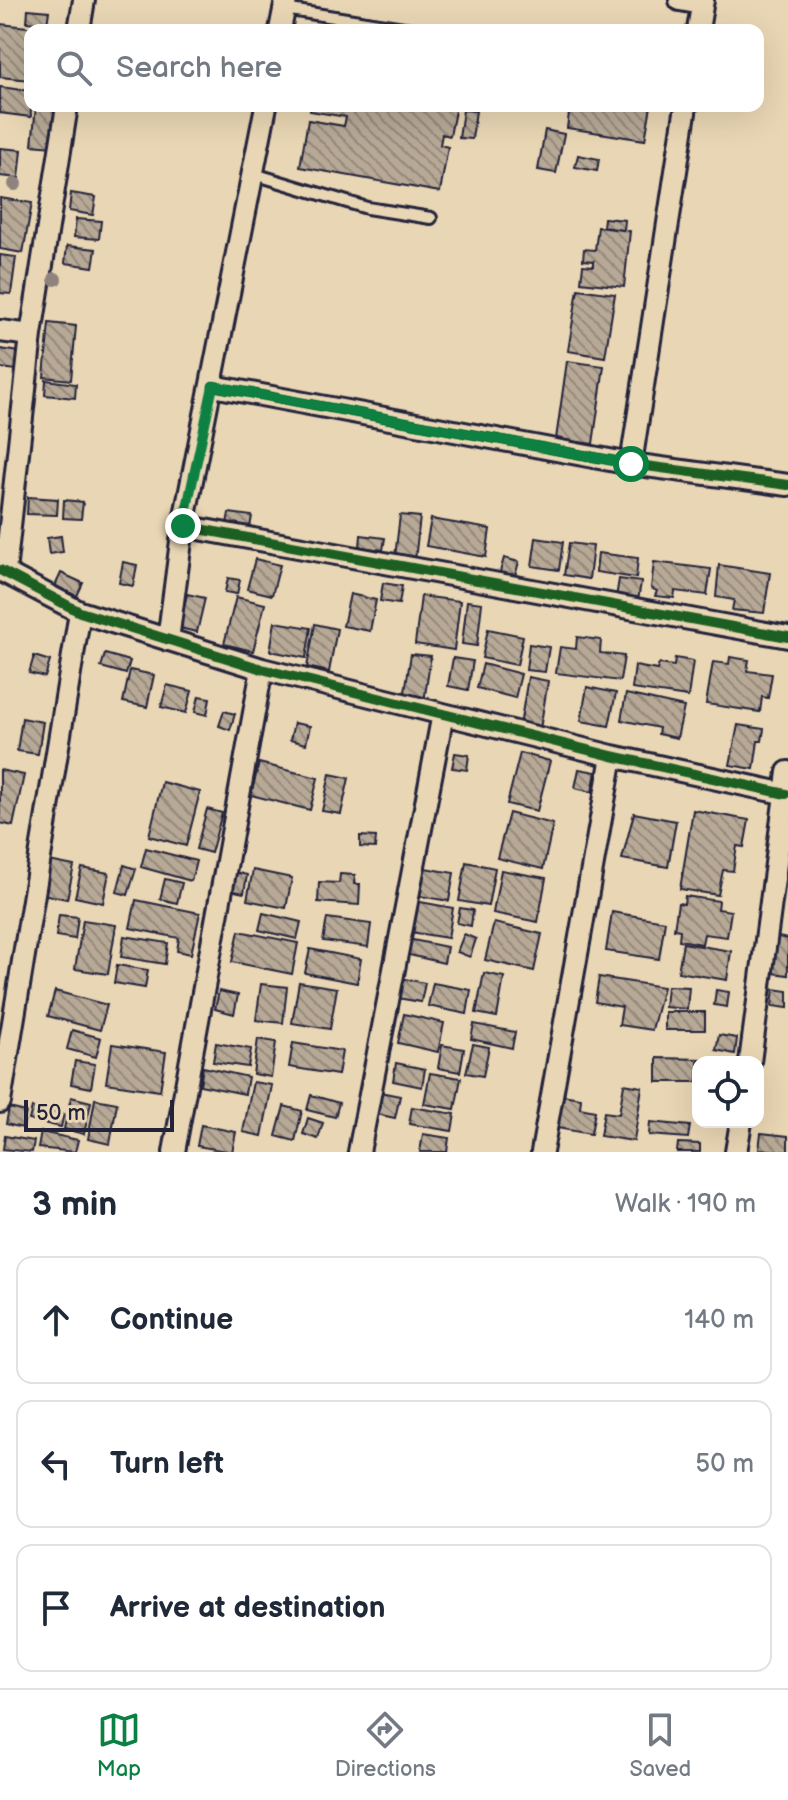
<!DOCTYPE html>
<html lang="en">
<head>
<meta charset="utf-8">
<style>
	:root { --surface:#fff; --page:#f6f6f7; --text:#1f2937; --muted:#747a83; --line:#e0e1e3; --accent:#0b8043 }
	body { margin:0; font-family:"Balsamiq Sans",sans-serif; background:var(--page); color:var(--text) }
	.controls { position:absolute; right:24px; bottom:24px; display:grid; overflow:hidden; border-radius:16px; box-shadow:0 8px 32px #0002 }
	.controls button { width:72px; height:72px; display:grid; place-items:center; padding:0; border:0; border-bottom:2px solid var(--line); background:var(--surface); color:var(--text); font:40px sans-serif }
	.scale { position:absolute; left:24px; bottom:20px; width:150px; box-sizing:border-box; padding-left:8px; border:4px solid #22223b; border-top:0; font-size:22px; line-height:28px; white-space:nowrap; color:#22223b; -webkit-text-stroke:6px #e9d6b4; paint-order:stroke }
	.stop { position:absolute; width:24px; height:24px; margin:-18px; border:6px solid #0b8043; border-radius:50%; background:#fff }
	.stop.end { background:#0b8043; border-color:#fff; box-shadow:0 2px 8px #0008 }
	.list { margin:0; padding:0; list-style:none }
	h2 { display:flex; justify-content:space-between; align-items:center; height:104px; margin:0; padding:0 32px; font-size:34px }
	h2 small { font-size:26px; font-weight:400; color:var(--muted) }
	.list li { display:grid; grid-template-columns:52px 1fr auto; gap:24px; align-items:center; box-sizing:border-box; height:128px; margin:0 16px 16px; padding:0 16px; border:2px solid var(--line); border-radius:16px }
	.list b { display:block; font-size:30px; white-space:nowrap }
	.list em { font-size:26px; font-style:normal; color:var(--muted) }
	.icon { flex:none; width:44px; height:44px; fill:none; stroke:currentColor; stroke-width:2; stroke-linecap:round; stroke-linejoin:round }
	.map { position:relative; flex:none; width:788px; height:1152px; overflow:hidden }
	.search { position:absolute; background:var(--surface); box-shadow:0 8px 32px #0002; left:24px; right:24px; top:24px; height:88px; display:flex; align-items:center; gap:20px; box-sizing:border-box; padding:0 28px; border-radius:16px; color:var(--muted); font-size:30px }
	.sheet { height:536px; background:var(--surface) }
	nav { display:flex; justify-content:space-around; align-items:center; box-sizing:border-box; height:112px; border-top:2px solid var(--line); background:var(--surface); font-size:22px; color:var(--muted) }
	nav a { display:grid; justify-items:center; gap:4px }
	nav .on { color:var(--accent) }
	.map>svg:first-child { display:block }
	.building { fill:url(#building-back-hatch); stroke:#22223b; stroke-width:2 }
	.lines { fill:none; stroke-linecap:round; stroke-linejoin:round }
	.service-casing { stroke:#22223b; stroke-width:16 }
	.minor-casing { stroke:#22223b; stroke-width:26 }
	.service { stroke:#e9d6b4; stroke-width:10 }
	.minor { stroke:#e9d6b4; stroke-width:20 }
	.cycleway-casing { stroke:#e9d6b4; stroke-width:15 }
	.cycleway { stroke:#1b5e20; stroke-width:10 }
	.tree { fill:#8e847d }
	.route { stroke:#0b8043; stroke-width:10 }
</style>
</head>
<body>
<div class="map">
<svg width="788" height="1152" viewBox="0 0 788 1152">
	<defs>
		<pattern id="building-back-hatch" width="6" height="6" patternUnits="userSpaceOnUse" patternTransform="scale(2)"><rect width="6" height="6" fill="#b7a996"/><path d="M-1 5l2 2M0 0l6 6M5-1l2 2" fill="none" stroke="#94897c"/></pattern>
	</defs>
	<rect width="100%" height="100%" fill="#e9d6b4"/>
	<filter id="ink" filterUnits="userSpaceOnUse"><feTurbulence type="fractalNoise" baseFrequency=".0125" numOctaves="2"/><feDisplacementMap in="SourceGraphic" scale="16" xChannelSelector="R" yChannelSelector="G"/><feConvolveMatrix kernelMatrix="1 2 1 2 8 2 1 2 1" color-interpolation-filters="sRGB"/></filter>
	<g filter="url(#ink)">
		<path class="building" d="M28,9L49,11L47,25L27,22Z
			M0,24L46,29L30,30V80L0,77Z
			M0,87L30,91L31,117L0,113Z
			M36,106H58L53,147L32,145Z
			M311,106H456L450,136L442,134L440,145L448,147L440,192L300,167L308,120L344,126L346,117L310,111Z
			M570,106H651L645,140L567,128Z
			M463,110L476,111L472,139L459,138Z
			M545,130L564,134L556,173L538,170Z
			M0,148L22,150L19,178L0,176Z
			M578,155L599,159L597,171L575,167Z
			M71,193L96,197L93,215L69,211Z
			M0,198L32,203L23,253L0,249Z
			M604,218L625,220L624,230L603,227Z
			M76,219L101,221L99,239L74,237Z
			M598,227L630,231L624,287L581,282L583,265L594,266V261L583,260L584,249L595,250Z
			M67,246L96,249L93,267L65,263Z
			M0,255L16,257L11,294L0,293Z
			M578,289L615,294L605,357L568,351Z
			M49,323L76,326L71,380L44,377Z
			M0,349L20,352L17,370L0,368Z
			M567,361L604,366L593,444L556,439Z
			M46,380L76,384L75,398L45,395Z
			M28,497L58,499L57,515L27,514Z
			M64,500L83,502L81,519L63,518Z
			M229,513L252,516L249,533L226,529Z
			M400,515L420,517L415,560L395,557Z
			M431,519L490,529L486,557L426,546Z
			M361,535L385,538L383,550L360,547Z
			M61,536L63,552L49,554L47,538Z
			M536,538L563,542L559,570L532,566Z
			M569,543L593,546L589,579L564,575Z
			M598,553L638,558L636,578L596,572Z
			M504,558L519,562L512,586L497,582Z
			M255,559L280,565L272,595L247,589Z
			M123,562L137,565L133,586L119,583Z
			M654,562L711,569L707,595L675,591L674,598L655,596L657,591L651,588Z
			M719,565L770,573L764,613L732,610L734,600L716,597Z
			M61,573L83,583L77,596L55,586Z
			M228,578L240,580L237,594L225,592Z
			M619,579L641,582L637,607L615,604Z
			M383,583L402,586L399,604L380,601Z
			M187,594L205,598L197,632L179,628Z
			M350,594L376,600L370,631L343,626Z
			M421,596L460,601L454,650L415,644Z
			M236,597L265,604L253,651L224,644Z
			M467,601L482,603L477,646L462,644Z
			M275,622L311,628L306,658L270,651Z
			M315,624L337,629L329,672L307,667Z
			M488,629L523,636L517,665L482,658Z
			M577,637L601,640L600,653L624,656L620,681L556,673L560,647L576,649Z
			M529,644L549,647L545,672L526,670Z
			M105,654L130,661L126,674L101,667Z
			M411,654L431,656L424,702L404,698Z
			M34,656L50,661L45,677L29,673Z
			M730,657L749,660L747,671L772,674L768,698L762,697L760,712L706,704L713,662L729,664Z
			M453,658L473,661L468,690L448,686Z
			M675,658L693,661L688,697L632,689L635,666L657,670L659,664L674,666Z
			M483,664L521,674L515,698L477,688Z
			M130,670L154,675L147,707L123,702Z
			M528,677L548,681L540,729L520,726Z
			M167,685L192,691L186,713L161,707Z
			M587,687L616,693L609,726L581,721Z
			M626,694L684,707L677,738L658,734L659,728L621,720Z
			M199,696L210,698L207,715L195,712Z
			M224,711L235,714L230,730L219,726Z
			M22,718L43,722L38,754L17,751Z
			M294,723L310,726L306,744L290,740Z
			M738,725L764,729L762,741H758L754,769L730,765Z
			M455,753L469,755L467,770L452,768Z
			M520,753L550,761L537,811L507,804Z
			M259,763L318,778L310,810L251,795Z
			M579,769L596,772L592,792L575,788Z
			M0,770L24,775L13,826L0,823Z
			M330,774L349,778L341,814L322,811Z
			M162,782L200,792L186,846L149,836Z
			M207,809L222,813L211,853L196,849Z
			M693,810L749,820L744,847L737,846L733,871L723,870L718,895L680,889Z
			M509,813L553,824L543,869L497,858Z
			M634,813L676,821L668,867L622,859Z
			M360,836L376,837L375,848L360,847Z
			M146,848L196,861L191,881L141,867Z
			M49,861L74,866L67,899L42,894Z
			M466,862L495,868L488,906L459,901Z
			M124,865L136,869L128,895L117,892Z
			M419,867L454,873L449,901L414,895Z
			M82,868L109,873L103,903L75,897Z
			M253,870L292,878L286,908L247,900Z
			M501,870L546,878L538,922L493,913Z
			M234,872L247,875L244,893L230,890Z
			M340,874L355,875L354,884H360L359,905L318,902L319,882L339,883Z
			M165,879L182,883L177,903L160,899Z
			M685,896L719,901L718,909L731,911L727,937L704,934L702,944L679,940L680,930L674,929L678,903L684,904Z
			M136,900L200,913L191,954L177,951L179,938L130,928Z
			M415,901L453,908L448,938L410,932Z
			M460,908L473,910L471,926L457,923Z
			M612,912L665,921L659,959L606,951Z
			M263,913L301,922L297,939L259,930Z
			M59,915L78,917L75,939L56,936Z
			M327,918L371,924L368,947L323,941Z
			M83,920L116,925L108,974L75,969Z
			M494,923L542,934L534,971L485,960Z
			M239,931L298,943L292,974L232,962Z
			M464,934L476,939L470,957L457,952Z
			M124,936L168,943L165,964L121,957Z
			M778,937L788,939V975L772,973Z
			M408,939L447,947L444,963L405,954Z
			M683,943L731,951L727,980L678,972Z
			M310,949L361,959L357,983L305,973Z
			M117,965L148,970L145,988L114,983Z
			M484,973L504,977L497,1017L476,1013Z
			M599,977L663,987L652,1030L619,1025L622,1007L595,1002Z
			M400,978L425,983L421,1002L397,998Z
			M299,982L337,988L330,1029L292,1023Z
			M433,983L471,990L467,1014L428,1006Z
			M261,984L287,987L283,1023L256,1020Z
			M667,986L689,987L687,1009L665,1007Z
			M774,989L788,991V1008L772,1006Z
			M716,990L729,992L727,1007L714,1005Z
			M55,991L107,1005L100,1030L48,1016Z
			M219,991L238,995L234,1014L215,1009Z
			M665,1012H705V1030H665Z
			M404,1014L444,1023L438,1052L398,1043Z
			M474,1024L515,1032L512,1048L471,1039Z
			M72,1030L101,1038L96,1057L67,1049Z
			M719,1035L737,1038L735,1054L716,1050Z
			M258,1039L276,1042L271,1077L253,1074Z
			M216,1043L251,1049L248,1067L213,1062Z
			M293,1043L342,1051L338,1075L289,1067Z
			M112,1044L166,1052L160,1091L106,1083Z
			M473,1044L489,1047L483,1076L466,1073Z
			M442,1045L464,1049L460,1072L438,1068Z
			M657,1058L702,1059L698,1062V1082H657Z
			M75,1061L95,1064L91,1088L71,1084Z
			M396,1063L425,1069L422,1087L393,1081Z
			M203,1067L248,1077L245,1094L200,1085Z
			M430,1073L461,1078L455,1109L424,1104Z
			M253,1082L272,1085L262,1136L243,1132Z
			M624,1084L642,1087L634,1141L600,1136L604,1112L619,1114Z
			M380,1092L400,1096L395,1118L376,1114Z
			M311,1095L339,1103L335,1117L307,1110Z
			M562,1095L581,1098L580,1108L595,1111L591,1134L557,1128Z
			M71,1097L91,1102L84,1134L64,1129Z
			M95,1099L117,1103L110,1144L88,1139Z
			M284,1106L302,1111L295,1141L276,1136Z
			M412,1107L455,1114L452,1131L409,1124Z
			M9,1108L26,1112L23,1128L6,1124Z
			M32,1108L64,1114L61,1127L29,1120Z
			M308,1118L323,1123L318,1139L303,1134Z
			M650,1122L690,1126L688,1138L649,1135Z
			M201,1125L236,1132L232,1152L197,1146Z
			M41,1132L78,1140L75,1152L38,1148Z
			M761,1133L788,1136V1152L759,1149Z
			M423,1134L449,1138L447,1152H420Z
			M5,1136L34,1141L32,1152L3,1149Z
			M678,1143L700,1144V1152H677Z"/>
		<g class="lines">
			<g class="service-casing">
				<path id="service" d="M284,9L416,30
					M254,174L367,208L431,218"/>
			</g>
			<g class="minor-casing">
				<path id="minor" d="M680,0L702,4
					M79,30L84,0
					M280,30L286,0
					M698,30L703,0
					M0,331L31,335
					M213,386L631,464L788,485
					M631,464L686,106
					M183,526L788,637
					M0,570L80,612L262,669L612,756L786,794
					M5,572L31,335L67,106
					M168,640L183,526L266,106
					M750,1062L788,772
					M0,1102L80,612
					M174,1152L262,669
					M359,1152L443,714
					M542,1152L612,756
					M736,1152L741,1122"/>
			</g>
			<use href="#service" class="service"/>
			<use href="#minor" class="minor"/>
			<g class="cycleway-casing">
				<path id="cycleway" d="M213,386L631,464L788,485
					M183,526L788,637
					M0,570L80,612L262,669L612,756L786,794"/>
			</g>
			<use href="#cycleway" class="cycleway"/>
		</g>
		<g class="tree">
			<circle cx="15" cy="184" r="7"/>
			<circle cx="55" cy="279" r="7"/>
		</g>
	</g>
	<g class="lines" filter="url(#ink)">
		<path class="route" d="M183,526L213,386L631,464"/>
	</g>
</svg>
<div class="controls">
<button><svg class="icon" aria-label="locate" viewBox="0 0 24 24"><circle cx="12" cy="12" r="6"/><path d="M12 2v4M12 18v4M2 12h4M18 12h4"/></svg></button>
</div>
<div class="scale">50 m</div>
<div class="stop" style="left:631px;top:464px"></div>
<div class="stop end" style="left:183px;top:526px"></div>
<div class="search"><svg class="icon" aria-label="search" viewBox="0 0 24 24"><circle cx="10" cy="10" r="6"/><path d="M15 15l6 6"/></svg>Search here</div>
</div>
<section class="sheet">
<h2>3 min<small>Walk · 190 m</small></h2>
<ul class="list">
<li><svg class="icon" aria-label="ahead" viewBox="0 0 24 24"><path d="M12 20V5M6 11l6-6 6 6"/></svg><div><b>Continue</b></div><em>140 m</em></li>
<li><svg class="icon" aria-label="left" viewBox="0 0 24 24"><path d="M17 20v-9H6M10 6l-5 5 5 5"/></svg><div><b>Turn left</b></div><em>50 m</em></li>
<li><svg class="icon" aria-label="arrive" viewBox="0 0 24 24"><path d="M6 21V4h12l-3 4 3 4H6"/></svg><div><b>Arrive at destination</b></div></li>
</ul>
</section>
<nav>
<a class="on"><svg class="icon" aria-label="map" viewBox="0 0 24 24"><path d="M3 6l6-2 6 2 6-2v14l-6 2-6-2-6 2zM9 4v14M15 6v14"/></svg>Map</a>
<a><svg class="icon" aria-label="directions" viewBox="0 0 24 24"><path d="M12 3l9 9-9 9-9-9zM9 14v-3h6M13 9l2 2-2 2"/></svg>Directions</a>
<a><svg class="icon" aria-label="saved" viewBox="0 0 24 24"><path d="M7 4h10v16l-5-4-5 4z"/></svg>Saved</a>
</nav>
</body>
</html>
